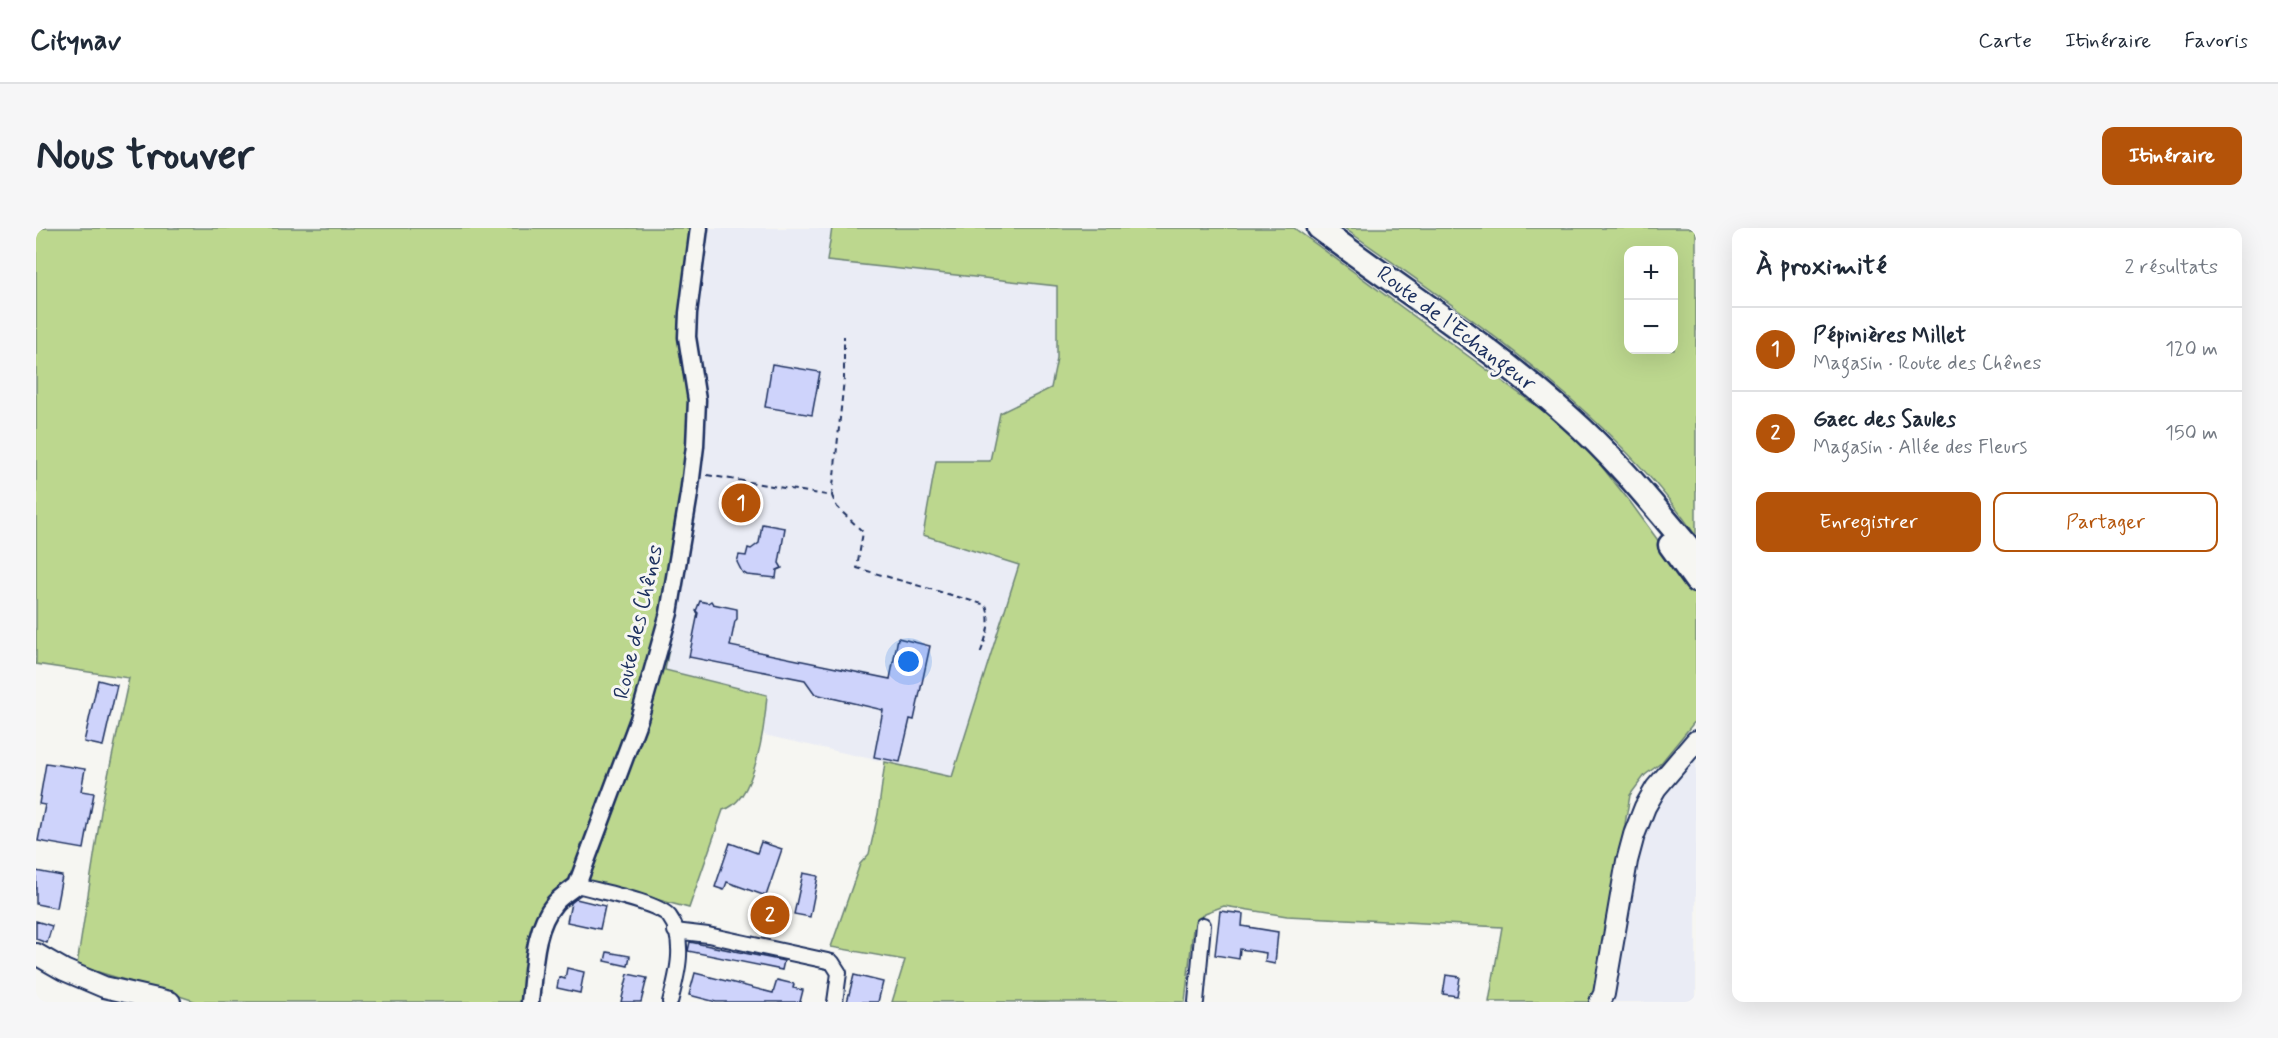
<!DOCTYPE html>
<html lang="fr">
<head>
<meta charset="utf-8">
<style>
	:root { --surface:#fff; --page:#f6f6f7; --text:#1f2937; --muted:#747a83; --line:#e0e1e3; --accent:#b45309 }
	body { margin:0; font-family:Mynerve,sans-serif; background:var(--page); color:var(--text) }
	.controls { position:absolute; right:18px; top:18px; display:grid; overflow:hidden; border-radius:12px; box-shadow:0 6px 24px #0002 }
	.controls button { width:54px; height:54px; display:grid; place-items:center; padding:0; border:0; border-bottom:2px solid var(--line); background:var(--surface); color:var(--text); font:30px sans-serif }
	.you { position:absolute; left:873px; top:434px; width:21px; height:21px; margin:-15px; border:4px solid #fff; border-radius:50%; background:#1a73e8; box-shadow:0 0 0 9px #1a73e833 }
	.badge { display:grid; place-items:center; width:39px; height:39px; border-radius:50%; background:var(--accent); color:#fff; font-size:20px; font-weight:700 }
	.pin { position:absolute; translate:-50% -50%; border:3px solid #fff; box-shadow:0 2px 6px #0006 }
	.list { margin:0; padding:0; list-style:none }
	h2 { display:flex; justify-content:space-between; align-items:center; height:78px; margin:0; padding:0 24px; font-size:26px }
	h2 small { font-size:20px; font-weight:400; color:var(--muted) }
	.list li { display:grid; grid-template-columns:39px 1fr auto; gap:18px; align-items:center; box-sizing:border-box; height:84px; padding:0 24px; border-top:2px solid var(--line) }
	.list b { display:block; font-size:22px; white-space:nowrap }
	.list p { margin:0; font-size:20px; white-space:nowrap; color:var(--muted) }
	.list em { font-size:20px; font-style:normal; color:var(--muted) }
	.actions { display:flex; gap:12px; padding:18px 24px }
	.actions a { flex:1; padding:14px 0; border:2px solid var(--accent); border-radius:12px; text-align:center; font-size:21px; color:var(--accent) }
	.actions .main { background:var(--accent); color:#fff }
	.map { position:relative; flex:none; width:1660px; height:774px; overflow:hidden; border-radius:12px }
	header { display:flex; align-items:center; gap:36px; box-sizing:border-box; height:84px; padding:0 30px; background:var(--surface); border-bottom:2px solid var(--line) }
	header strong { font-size:28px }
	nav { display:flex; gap:33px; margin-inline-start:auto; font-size:21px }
	.intro { display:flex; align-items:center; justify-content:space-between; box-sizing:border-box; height:144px; padding:0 36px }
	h1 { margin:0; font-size:42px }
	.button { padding:15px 27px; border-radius:12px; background:var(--accent); color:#fff; font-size:21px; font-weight:700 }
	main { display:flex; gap:36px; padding:0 36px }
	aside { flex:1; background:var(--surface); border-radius:12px; box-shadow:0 6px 24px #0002 }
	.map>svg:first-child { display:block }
	.built { fill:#eaecf5 }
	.green { fill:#bcd78e; stroke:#6c8376; stroke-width:1.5; fill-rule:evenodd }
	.building { fill:#ced3fb; stroke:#1b2f5e; stroke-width:1.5 }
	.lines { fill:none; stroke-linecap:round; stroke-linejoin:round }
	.minor-casing { stroke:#1b2f5e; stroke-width:18 }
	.tertiary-casing { stroke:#1b2f5e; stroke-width:21 }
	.secondary-casing { stroke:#1b2f5e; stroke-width:24 }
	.primary-casing { stroke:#1b2f5e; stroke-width:27 }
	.path { stroke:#1b2f5e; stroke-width:2; stroke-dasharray:6 4.5; stroke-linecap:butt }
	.minor { stroke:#f6f6f2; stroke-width:14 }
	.tertiary { stroke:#f6f6f2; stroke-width:16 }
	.secondary { stroke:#f6f6f2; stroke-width:20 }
	.primary { stroke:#f6f6f2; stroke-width:22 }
	.labels { text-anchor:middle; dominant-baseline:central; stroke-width:6; stroke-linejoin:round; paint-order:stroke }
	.street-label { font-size:22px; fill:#1b2f5e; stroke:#f6f6f2 }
</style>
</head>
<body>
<header>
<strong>Citynav</strong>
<nav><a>Carte</a><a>Itinéraire</a><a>Favoris</a></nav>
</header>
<div class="intro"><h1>Nous trouver</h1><a class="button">Itinéraire</a></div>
<main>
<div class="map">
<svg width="1660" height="774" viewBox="0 0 1660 774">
	<rect width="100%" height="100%" fill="#f6f6f2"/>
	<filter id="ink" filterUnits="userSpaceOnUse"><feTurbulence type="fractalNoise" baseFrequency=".0167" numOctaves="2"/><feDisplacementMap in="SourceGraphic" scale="12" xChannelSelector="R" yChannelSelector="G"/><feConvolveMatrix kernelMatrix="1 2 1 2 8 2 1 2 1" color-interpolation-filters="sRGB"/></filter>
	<g filter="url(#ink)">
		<path class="built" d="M670,0H796L792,33L1021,58V131L1015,160L964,185L954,233L900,234L887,307L983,337L916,549L728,507L731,467L629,442L661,267L656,109Z
			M1660,527V774H1565L1599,628L1615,585L1627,566Z"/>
		<path class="green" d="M0,0H670L656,109L661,267L629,442L731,467C729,495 720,574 687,582L653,680L537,649L504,685L489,774H161C122,760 81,751 41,737L67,571L93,450L0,436Z
			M796,0H1258L1526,197L1558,229L1595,275L1660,365V492L1625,535L1609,547L1594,567L1561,758L1553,774H1453L1466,699L1251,688L1188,678L1169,685L1157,701L1149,774H856L869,732L795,719L824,636L833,626L842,586L849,534L916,549L983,337L887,307L900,233H954L964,185L1015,160L1021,131V58L791,33Z
			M1308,0H1660V308C1576,184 1429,86 1308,0ZM1592,22H1638V122H1592Z"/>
		<path class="building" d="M736,136L784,144L776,187L729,179Z
			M726,296L749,300L743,335L746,340L741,342L740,350L711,347L706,344L701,334L703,327L710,328L712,320L715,321L723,315Z
			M664,373L672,375L675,373L677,376L701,381V391L699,393L694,418L854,451L862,410L894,418L878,492L874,491L864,534L838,529L847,482L779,466L769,452L653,429L662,385L660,383Z
			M62,452L81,457L67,518L48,514Z
			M10,535L49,541L45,563L58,565L48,621L2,613L9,577L3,576Z
			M725,614L746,621L730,668L691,654L688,662L679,659L694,615L721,625Z
			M0,643L26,648L20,680L0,676Z
			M767,645L782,648L774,689L758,686Z
			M540,671L569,678L564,701L531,694L535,675Z
			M725,674L748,679L744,700L719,695Z
			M1184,683L1207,686L1206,698L1242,704L1239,736L1229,734L1230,725L1204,721L1203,731L1179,727Z
			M0,693L16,698L11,715L0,711Z
			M654,714L748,733L746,742L652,723Z
			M571,724L594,728L592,738L569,733Z
			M531,740L548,744L544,765L521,760L523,749L529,751Z
			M659,745L737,765L741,752L758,756L757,760L767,762L764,774H680L653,767Z
			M592,746L611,750L605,774H585Z
			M818,747L847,754L842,774H811Z
			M1410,747L1424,749L1421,768L1407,766Z"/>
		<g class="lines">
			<g class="minor-casing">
				<path id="minor" d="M541,657C561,663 621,674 633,688C651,712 641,748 634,774
					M639,703L672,707L796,734L803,745L799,774
					M1160,774L1167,697"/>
			</g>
			<g class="tertiary-casing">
				<path id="tertiary" d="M494,774C498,741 497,701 519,675C525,668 534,663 541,657L603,491L633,385L653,266L659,218L661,172L651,109L652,85L663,0"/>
			</g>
			<g class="secondary-casing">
				<path id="secondary" d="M0,726L28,742L68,759L134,774
					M1564,774L1568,766L1591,633L1598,607L1609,579L1620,560L1660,513"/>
			</g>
			<g class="primary-casing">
				<path id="primary" d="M1283,0C1366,62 1454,118 1531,187C1579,229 1619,279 1660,328
					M1634,317L1660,353"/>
			</g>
			<path class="path" d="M671,247L796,268L801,279L827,304L821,340L950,377C956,395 950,410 944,426
				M796,268L808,151V108"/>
			<use href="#minor" class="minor"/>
			<use href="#tertiary" class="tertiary"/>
			<use href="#secondary" class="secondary"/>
			<use href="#primary" class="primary"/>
		</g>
	</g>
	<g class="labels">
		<g class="street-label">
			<text transform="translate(1420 101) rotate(37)">Route de l'Echangeur</text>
			<text transform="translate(603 394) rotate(-77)">Route des Chênes</text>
		</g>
	</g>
</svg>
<div class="controls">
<button>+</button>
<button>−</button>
</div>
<div class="you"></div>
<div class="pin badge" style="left:705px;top:275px">1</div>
<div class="pin badge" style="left:734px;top:687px">2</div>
</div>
<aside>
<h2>À proximité<small>2 résultats</small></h2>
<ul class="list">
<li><span class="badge">1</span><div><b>Pépinières Millet</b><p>Magasin · Route des Chênes</p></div><em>120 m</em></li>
<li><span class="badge">2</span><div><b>Gaec des Saules</b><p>Magasin · Allée des Fleurs</p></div><em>150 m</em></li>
</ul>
<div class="actions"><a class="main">Enregistrer</a><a>Partager</a></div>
</aside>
</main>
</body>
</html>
